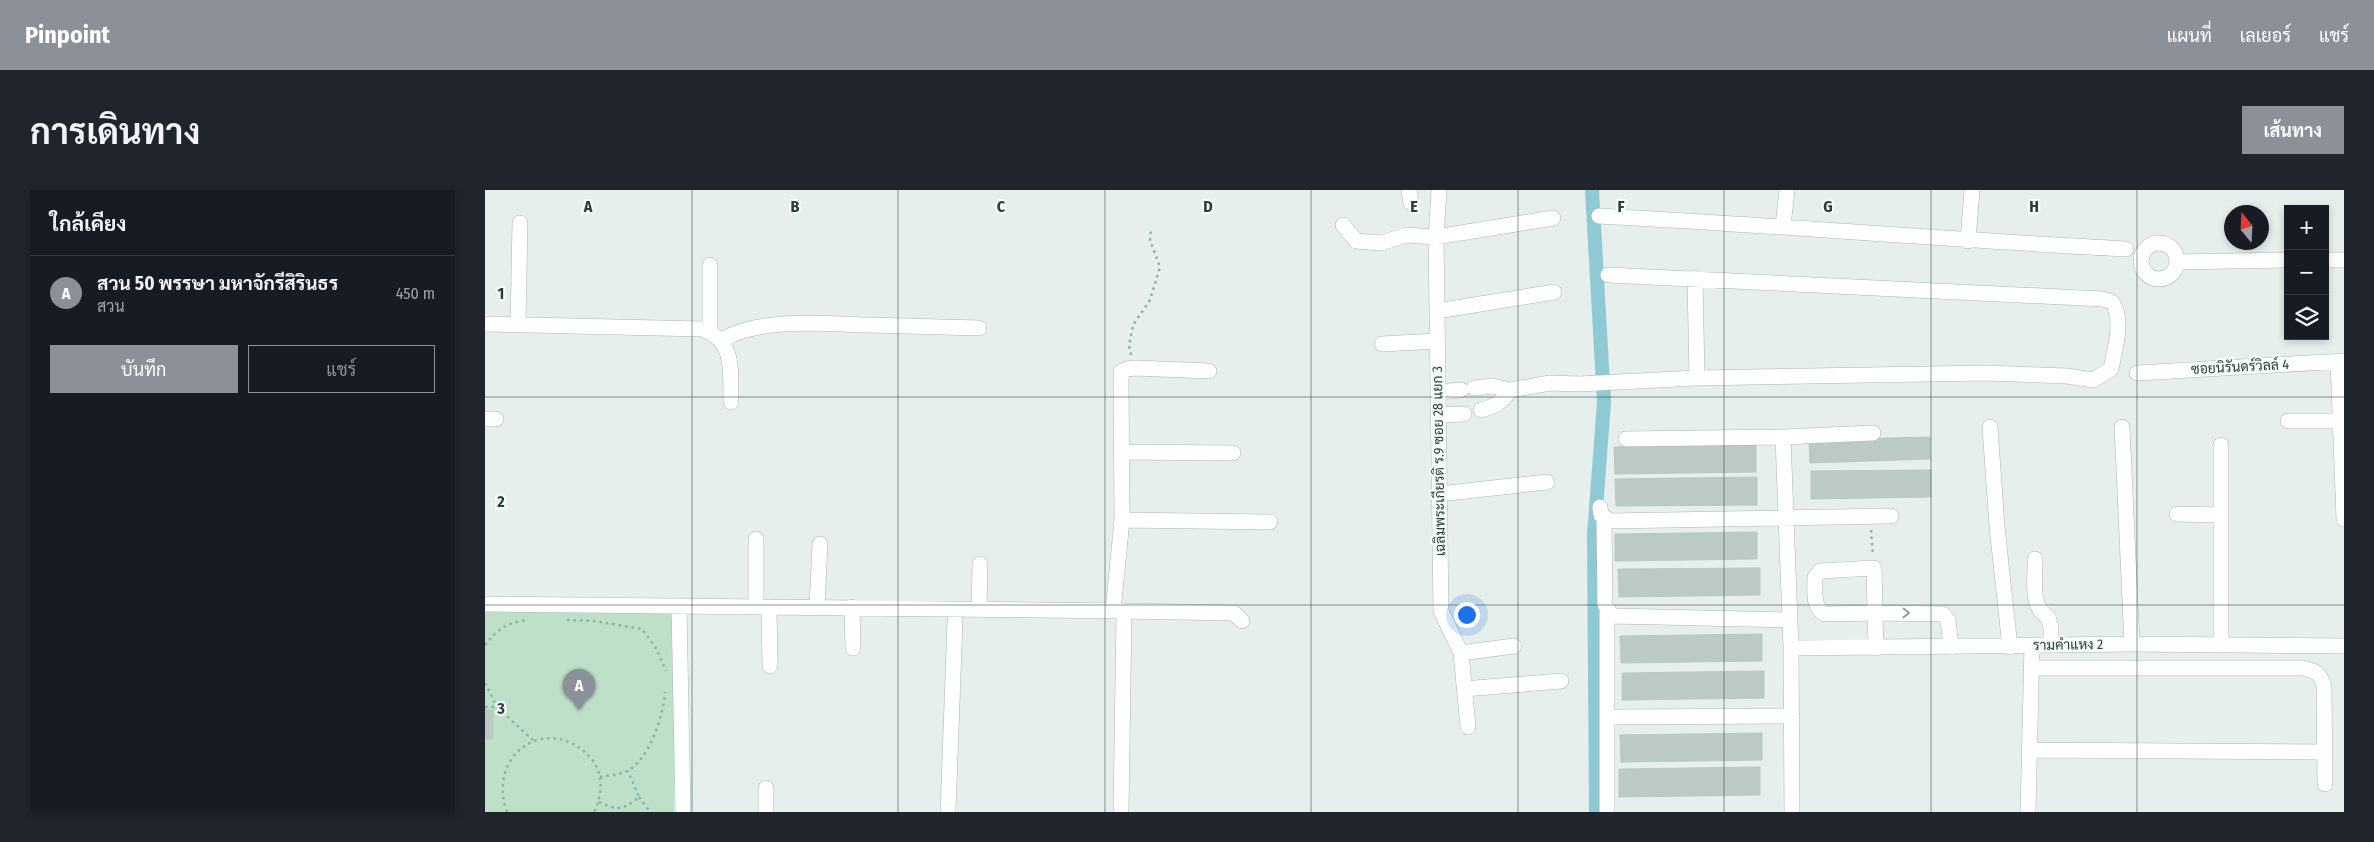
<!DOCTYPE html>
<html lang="th">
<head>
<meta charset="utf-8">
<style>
	:root { --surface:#171b24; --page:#20242c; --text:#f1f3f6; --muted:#9ea1a6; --line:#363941; --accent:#8c9099 }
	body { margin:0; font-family:"Fira Sans Condensed",Sarabun,sans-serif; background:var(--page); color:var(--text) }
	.controls { position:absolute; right:15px; top:15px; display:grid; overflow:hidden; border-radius:0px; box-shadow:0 2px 8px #0003 }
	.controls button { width:45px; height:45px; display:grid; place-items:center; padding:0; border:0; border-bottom:1px solid var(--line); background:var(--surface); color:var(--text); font:25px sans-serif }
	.compass { position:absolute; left:1739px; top:15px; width:45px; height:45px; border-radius:50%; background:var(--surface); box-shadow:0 2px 8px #0003; rotate:342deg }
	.you { position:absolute; left:981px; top:424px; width:18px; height:18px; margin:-12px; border:4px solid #fff; border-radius:50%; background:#1a73e8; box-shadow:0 0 0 8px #1a73e833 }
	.badge { display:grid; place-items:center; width:32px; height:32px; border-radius:50%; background:var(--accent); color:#fff; font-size:16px; font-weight:700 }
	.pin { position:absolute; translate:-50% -41px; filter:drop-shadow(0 1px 2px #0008) }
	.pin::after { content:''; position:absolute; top:26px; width:18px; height:15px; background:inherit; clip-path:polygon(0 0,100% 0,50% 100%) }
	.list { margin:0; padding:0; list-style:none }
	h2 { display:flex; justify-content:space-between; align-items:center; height:65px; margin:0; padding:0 20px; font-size:21px }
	h2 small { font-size:16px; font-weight:400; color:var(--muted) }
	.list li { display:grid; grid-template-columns:32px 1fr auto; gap:15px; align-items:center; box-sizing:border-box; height:75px; padding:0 20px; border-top:1px solid var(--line) }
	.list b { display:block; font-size:19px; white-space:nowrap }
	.list p { margin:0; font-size:16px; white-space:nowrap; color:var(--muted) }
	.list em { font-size:16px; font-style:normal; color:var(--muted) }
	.actions { display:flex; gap:10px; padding:15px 20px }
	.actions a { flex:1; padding:11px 0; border:1px solid var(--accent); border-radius:0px; text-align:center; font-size:18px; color:var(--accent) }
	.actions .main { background:var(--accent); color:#fff }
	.icon { flex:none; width:28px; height:28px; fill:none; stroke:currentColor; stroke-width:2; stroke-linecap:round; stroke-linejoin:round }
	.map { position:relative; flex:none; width:1859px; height:622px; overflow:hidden; border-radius:0px }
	header { display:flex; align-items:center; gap:30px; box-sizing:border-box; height:70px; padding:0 25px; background:var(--accent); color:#fff }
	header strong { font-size:24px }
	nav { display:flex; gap:28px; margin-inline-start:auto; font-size:18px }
	.intro { display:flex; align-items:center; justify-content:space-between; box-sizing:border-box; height:120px; padding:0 30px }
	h1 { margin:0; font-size:35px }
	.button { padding:12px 22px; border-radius:0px; background:var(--accent); color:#fff; font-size:18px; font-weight:700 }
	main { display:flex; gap:30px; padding:0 30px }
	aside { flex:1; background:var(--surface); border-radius:0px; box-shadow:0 2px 8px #0003 }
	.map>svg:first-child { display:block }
	.green { fill:#bfe0c8 }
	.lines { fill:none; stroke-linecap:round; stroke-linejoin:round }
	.canal { stroke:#8ec9d4; stroke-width:14 }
	.building { fill:#bbcac4; stroke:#b8c9c2 }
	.minor-casing { stroke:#a8b8b2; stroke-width:16 }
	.path { stroke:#86b3a5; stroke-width:2.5; stroke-dasharray:2.5 4; stroke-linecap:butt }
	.minor { stroke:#fff; stroke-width:15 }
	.oneway { stroke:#92a09c }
	.grid { fill:none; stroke:#24423a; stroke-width:1; stroke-opacity:0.55 }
	.labels { text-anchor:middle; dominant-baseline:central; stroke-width:4.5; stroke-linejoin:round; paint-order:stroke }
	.street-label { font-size:14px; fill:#24423a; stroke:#f7fbf9 }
	.grid-label { font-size:16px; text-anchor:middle; font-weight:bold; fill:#24423a; stroke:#f7fbf9; stroke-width:4.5; stroke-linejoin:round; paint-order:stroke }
</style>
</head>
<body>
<header>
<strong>Pinpoint</strong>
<nav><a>แผนที่</a><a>เลเยอร์</a><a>แชร์</a></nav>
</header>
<div class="intro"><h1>การเดินทาง</h1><a class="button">เส้นทาง</a></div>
<main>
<aside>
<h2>ใกล้เคียง<small></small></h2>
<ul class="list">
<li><span class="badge">A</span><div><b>สวน 50 พรรษา มหาจักรีสิรินธร</b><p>สวน</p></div><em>450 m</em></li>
</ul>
<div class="actions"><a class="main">บันทึก</a><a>แชร์</a></div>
</aside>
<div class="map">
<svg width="1859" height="622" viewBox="0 0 1859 622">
	<rect width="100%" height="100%" fill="#e6efeb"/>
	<path class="green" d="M0,415L189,417V622H0Z"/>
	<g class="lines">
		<path class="canal" d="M1107,0L1119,212L1109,345L1111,622"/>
	</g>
	<path class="building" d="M1445,247V269L1325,273L1324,250Z
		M1271,255V282L1130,284L1129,257Z
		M1446,280V307L1326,309V281Z
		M1272,287V315L1131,316L1130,289Z
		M1272,342V369L1130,371V344Z
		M1275,378V405L1134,407L1133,379Z
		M1277,444V471L1136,473L1135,446Z
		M1279,481V508L1137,510V483Z
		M0,520H8V549H0Z
		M1277,543V570L1136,572L1135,545Z
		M1275,577V605L1134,607V579Z"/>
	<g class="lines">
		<g class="minor-casing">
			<path id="minor" d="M924,0L926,13
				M954,0L951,47L956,421L976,463L983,537
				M1114,26C1290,35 1465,50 1641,59
				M858,35L871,51L896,53L921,45L951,47L1068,28
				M1298,36L1302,0
				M1483,51L1487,0
				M1656 71a18 18 0 1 1 36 0a18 18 0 1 1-36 0Z
				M1840,70H1859
				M1692,72L1803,70
				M225,75V142
				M1210,88L1212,188
				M952,121L1069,102
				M0,134L217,139C251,151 245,181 246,212
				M33,134L35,33
				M237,150C275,127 339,134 383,135C420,136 457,137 494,138
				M897,154L952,151
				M1853,171L1859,329
				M1652,183L1859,171
				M989,198L1008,196L1025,200L1065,193L1094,194L1212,188L1504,183L1582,186L1608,190L1626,179C1630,158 1639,130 1627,112L1618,109L1123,85
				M953,202L976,200
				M996,220C1010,216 1017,213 1025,200
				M953,225L979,224
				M0,229H11
				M1803,231H1859
				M1505,237L1512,337L1525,457
				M1637,237L1647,454
				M1298,247L1388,243
				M1141,249L1298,247L1306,458L1307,622
				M1736,255V455
				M636,262L748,263
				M954,304L1062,292
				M1115,317L1116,325L1125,331L1406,326
				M1692,324L1736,325
				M1119,329L1120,415L1127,426L1305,430
				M637,330L785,332
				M1550,369C1551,388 1544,417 1563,427L1566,437V455
				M1389,378L1390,423L1340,424C1327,418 1330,399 1330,387L1335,381Z
				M0,414L639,421L636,622
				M194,416L198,622
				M271,416V349
				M284,417L285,476
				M332,417L335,354
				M367,417L368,458
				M494,419L495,374
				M628,421L637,330L636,182L642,179L650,178L724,181
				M639,421L749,423L757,431
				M1122,422V622
				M1306,458L1647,454L1859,456
				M1391,458L1390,423L1458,424L1463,430L1466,457
				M976,463L1029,456
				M1546,478H1818C1831,481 1835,483 1839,496L1840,594
				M979,499L1076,491
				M1132,527L1307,526
				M1544,560L1838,562
				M281,622V598
				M463,622L470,431
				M1543,622L1547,456"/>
		</g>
		<path class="path" d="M646,165L644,156L648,135L665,110L675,77L665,50L666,39
			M1386,340L1388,365
			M82,430L110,431L157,439L171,458L181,481
			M0,455C12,439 22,433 41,430
			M0,493L12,517
			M0,517H12L49,551
			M115,587C123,585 135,585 142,581C164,571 179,524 180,502
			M154,607L165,622
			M114,612C133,621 138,620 154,607L143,581
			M22,622C0,560 69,521 108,571C119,586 117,606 109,622"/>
		<use href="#minor" class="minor"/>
	</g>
	<defs><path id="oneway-chevron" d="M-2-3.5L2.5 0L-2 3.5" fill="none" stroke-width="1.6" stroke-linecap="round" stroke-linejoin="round" transform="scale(1.25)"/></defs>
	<use class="oneway" href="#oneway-chevron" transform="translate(1421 423) rotate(1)"/>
	<path class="grid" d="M207,0V622M413,0V622M620,0V622M826,0V622M1033,0V622M1239,0V622M1446,0V622M1652,0V622M0,207H1859M0,415H1859"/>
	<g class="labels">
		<g class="street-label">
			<text transform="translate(1755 177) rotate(-3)">ซอยนิรันดร์วิลล์ 4</text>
			<text transform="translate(954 271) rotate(-91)">เฉลิมพระเกียรติ ร.9 ซอย 28 แยก 3</text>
			<text transform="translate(1583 455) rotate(-1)">รามคำแหง 2</text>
		</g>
	</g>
	<g class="grid-label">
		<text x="103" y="22">A</text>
		<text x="310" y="22">B</text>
		<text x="516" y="22">C</text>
		<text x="723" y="22">D</text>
		<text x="929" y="22">E</text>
		<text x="1136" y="22">F</text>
		<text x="1343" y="22">G</text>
		<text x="1549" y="22">H</text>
		<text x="16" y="109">1</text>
		<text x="16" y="317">2</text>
		<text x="16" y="524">3</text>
	</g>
</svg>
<div class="controls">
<button>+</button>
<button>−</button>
<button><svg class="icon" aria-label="layers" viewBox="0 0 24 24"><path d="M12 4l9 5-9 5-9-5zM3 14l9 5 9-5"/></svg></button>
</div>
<svg class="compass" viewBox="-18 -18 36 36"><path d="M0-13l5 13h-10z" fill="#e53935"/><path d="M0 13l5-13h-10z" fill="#9ea1a6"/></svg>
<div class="you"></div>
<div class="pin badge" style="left:94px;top:520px">A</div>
</div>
</main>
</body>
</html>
